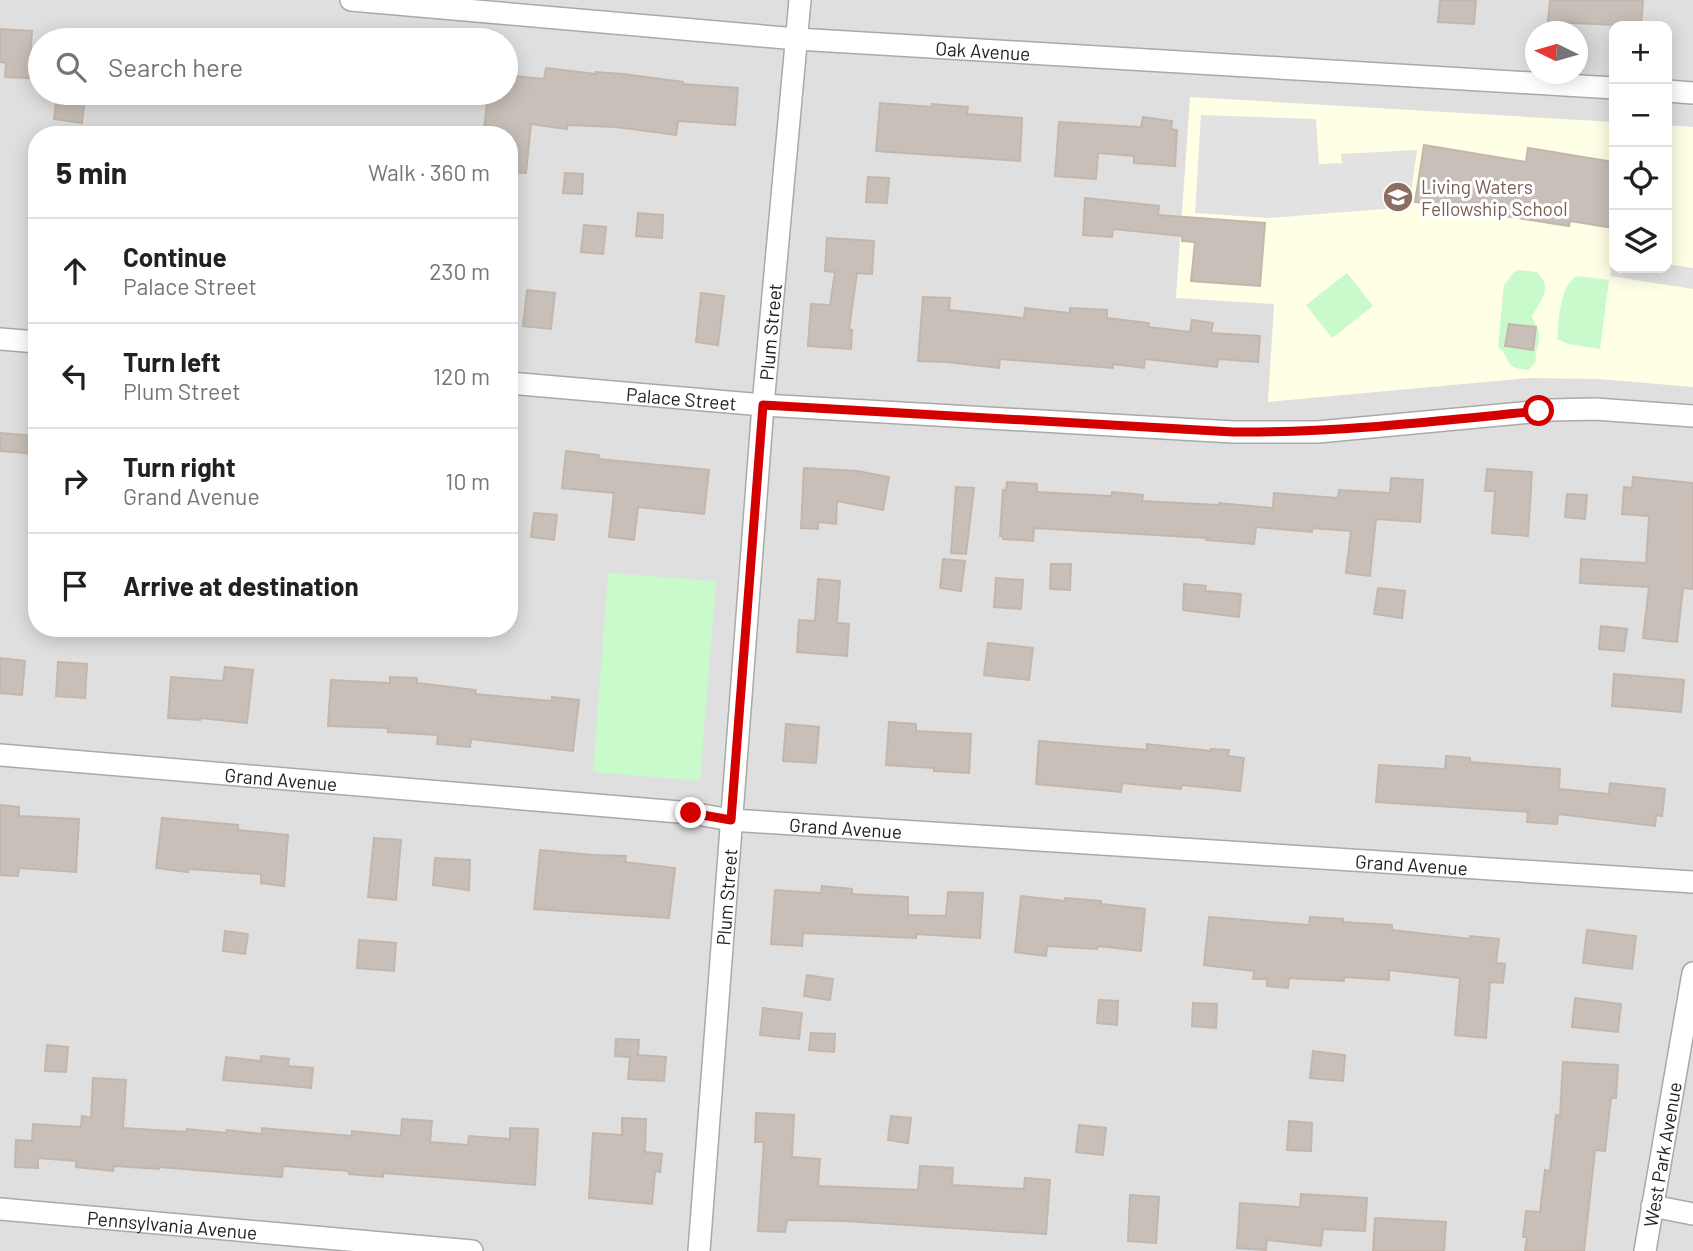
<!DOCTYPE html>
<html lang="en">
<head>
<meta charset="utf-8">
<style>
	:root { --surface:#fff; --page:#f2f2f2; --text:#202124; --muted:#757577; --line:#e0e0e0 }
	body { margin:0; font-family:Barlow,sans-serif; background:var(--page); color:var(--text) }
	.controls { position:absolute; right:21px; top:21px; display:grid; overflow:hidden; border-radius:14px; box-shadow:0 4px 18px #0003 }
	.controls button { width:63px; height:63px; display:grid; place-items:center; padding:0; border:0; border-bottom:2px solid var(--line); background:var(--surface); color:var(--text); font:35px sans-serif }
	.compass { position:absolute; left:1525px; top:21px; width:63px; height:63px; border-radius:50%; background:var(--surface); box-shadow:0 4px 18px #0003; rotate:275deg }
	.stop { position:absolute; width:21px; height:21px; margin:-16px; border:5px solid #d40000; border-radius:50%; background:#fff }
	.stop.end { background:#d40000; border-color:#fff; box-shadow:0 2px 7px #0008 }
	.list { margin:0; padding:0; list-style:none }
	h2 { display:flex; justify-content:space-between; align-items:center; height:91px; margin:0; padding:0 28px; font-size:30px }
	h2 small { font-size:23px; font-weight:400; color:var(--muted) }
	.list li { display:grid; grid-template-columns:46px 1fr auto; gap:21px; align-items:center; box-sizing:border-box; height:105px; padding:0 28px; border-top:2px solid var(--line) }
	.list b { display:block; font-size:26px; white-space:nowrap }
	.list p { margin:0; font-size:23px; white-space:nowrap; color:var(--muted) }
	.list em { font-size:23px; font-style:normal; color:var(--muted) }
	.icon { flex:none; width:38px; height:38px; fill:none; stroke:currentColor; stroke-width:2; stroke-linecap:round; stroke-linejoin:round }
	.map { position:relative; flex:none; width:1693px; height:1251px; overflow:hidden }
	.search { position:absolute; background:var(--surface); box-shadow:0 4px 18px #0003; left:28px; top:28px; width:490px; height:77px; display:flex; align-items:center; gap:18px; box-sizing:border-box; padding:0 24px; border-radius:38px; color:var(--muted); font-size:26px }
	.panel { position:absolute; background:var(--surface); box-shadow:0 4px 18px #0003; left:28px; top:126px; width:490px; height:511px; border-radius:28px }
	.map>svg:first-child { display:block }
	.residential { fill:#e0dfdf; fill-rule:evenodd }
	.education { fill:#ffffe5 }
	.park { fill:#c8facc }
	.parking { fill:#e2e2e2 }
	.building { fill:#c7bfb8; stroke:#c4b6ab; stroke-width:2 }
	.lines { fill:none; stroke-linecap:round; stroke-linejoin:round }
	.minor-casing { stroke:#a9a9a9; stroke-width:24 }
	.minor { stroke:#fff; stroke-width:21 }
	.route { stroke:#d40000; stroke-width:9 }
	.labels { text-anchor:middle; dominant-baseline:central; stroke-width:6; stroke-linejoin:round; paint-order:stroke }
	.street-label { font-size:19px; fill:#222; stroke:#fff }
	.education-label { font-size:19px; fill:#785e54; stroke:#fff; text-anchor:start }
</style>
</head>
<body>
<div class="map">
<svg width="1693" height="1251" viewBox="0 0 1693 1251">
	<rect width="100%" height="100%" fill="#f2efe9"/>
	<path class="residential" d="M0,0H1693V1251H0ZM1614,26H1667V268H1614ZM1536,32H1578V74H1536ZM40,40H506V93H40ZM37,135H509V628H37Z"/>
	<path class="education" d="M1190,97L1614,122V268H1667V125L1693,127V387L1599,379L1529,378L1268,402L1274,304L1176,298Z"/>
	<path class="park" d="M1519,270L1536,272C1556,289 1538,301 1532,317C1534,322 1538,328 1539,333C1540,344 1534,353 1536,362L1528,370C1503,368 1513,360 1498,347L1504,285L1514,272Z
		M1347,273L1373,306L1332,338L1306,305Z
		M1577,276L1609,280L1600,349L1568,344L1557,339C1560,319 1558,288 1577,276Z
		M608,573L716,581L700,781L593,772Z"/>
	<path class="parking" d="M1201,115L1316,119L1319,164L1342,163L1341,154L1417,150L1409,207L1269,218L1195,213Z
		M1613,256L1614,268H1667V264L1693,268V289L1610,276Z"/>
	<path class="building" d="M1440,0H1476L1474,24L1438,22Z
		M1550,0H1643L1641,26L1548,22Z
		M0,29L32,31L29,78L5,77L6,63L0,62Z
		M546,68L596,74V72L623,74L683,82V84L738,88L735,125L678,121L676,135L616,127L567,125V129L531,124L526,173L509,172V132L484,129L488,93H506V75L544,79Z
		M57,95L85,98L82,123L54,119Z
		M880,103L932,107V104L968,107L967,114L1022,118L1020,161L876,151Z
		M1143,117L1172,121L1171,129L1177,130L1175,166L1134,163V156L1098,153L1096,179L1055,176L1059,122L1141,127Z
		M1424,145L1526,162L1528,148L1614,162V228L1570,221L1569,226L1415,202Z
		M565,173L583,174L582,194L563,193Z
		M868,177L889,178L887,203L866,202Z
		M1085,198L1159,206L1158,215L1265,223L1260,286L1191,281L1195,242L1182,241V236L1113,229L1112,237L1083,235Z
		M638,213L663,215L662,238L636,236Z
		M584,225L606,227L603,254L581,252Z
		M827,238L874,241L872,274L857,273L849,329L852,330L851,349L808,346L811,304L830,305L835,272L825,271Z
		M527,290L555,293L551,329L523,326Z
		M701,293L724,296L718,345L696,342Z
		M923,297L950,298L949,310L1024,318L1025,308L1070,313V308L1107,310V318L1149,323L1148,327L1190,332L1192,320L1213,323L1211,333L1260,336L1258,362L1218,359L1217,367L1145,359L1144,368L1113,364V368L1000,359L999,368L946,362L918,361Z
		M1509,324L1536,327L1533,350L1505,346Z
		M0,433L37,436V454L0,451Z
		M566,451L599,455L598,459L709,470L704,514L638,507L634,540L609,537L614,493L562,488Z
		M804,468L857,471L889,477L883,510L837,501L836,524L818,522V529L801,528Z
		M1487,469L1532,472L1528,536L1492,533L1495,491H1485Z
		M1633,477L1693,483V589L1683,588L1677,642L1643,638L1649,587L1580,583L1581,559L1646,563L1649,516L1622,514L1624,487L1632,488Z
		M1391,478L1423,480L1420,522L1376,519L1370,576L1346,573L1351,531L1312,528V532L1256,527L1254,544L1206,540L1207,538L1034,528L1033,541L1003,539V536H1000L1003,490H1006L1007,482L1037,484V492L1112,496V492L1143,495L1142,501L1219,505V503L1273,508L1274,493L1338,498L1339,490L1390,493Z
		M956,487L974,488L966,554L951,553Z
		M1567,494L1587,495L1585,519L1565,517Z
		M534,513L557,515L554,540L531,537Z
		M943,559L965,561L961,591L940,588Z
		M1051,564H1071L1070,590L1050,589Z
		M996,578L1023,580L1021,609L994,607Z
		M818,579L840,581L837,623L849,624L847,656L797,652L799,620L815,621Z
		M1184,584L1206,586L1205,591L1241,594L1239,617L1183,610Z
		M1378,588L1405,591L1402,618L1374,614Z
		M1601,626L1627,629L1624,651L1599,649Z
		M988,643L1033,648L1029,680L984,675Z
		M0,658L25,661L22,695L0,693Z
		M58,662L87,664L85,698L56,696Z
		M225,667L253,670L247,723L200,718V720L168,718L171,677L223,681Z
		M1614,674L1684,680L1681,712L1612,706Z
		M390,677L417,678V683L476,690L475,694L552,701V697L579,700L573,751L471,739L470,747L437,744L438,735L388,732V728L328,726L331,680L390,683Z
		M889,722L916,724V731L971,734L969,773L934,771V768L886,765Z
		M786,724L819,727L816,763L783,761Z
		M1039,741L1147,750V744L1211,751V749L1229,750L1228,756L1244,758L1240,791L1182,785L1181,789L1122,783L1121,792L1036,784Z
		M1446,756L1470,758V762L1560,769L1559,789L1609,794L1610,783L1665,789L1662,816L1656,815L1655,826L1558,814L1557,824L1527,822L1528,812L1376,802L1379,765L1445,769Z
		M0,805L19,807V816L79,819L76,872L19,868L18,876L0,875Z
		M162,818L238,825V830L288,835L284,886L261,883V874L188,869V872L156,868Z
		M374,838L401,840L396,900L368,897Z
		M540,850L594,855L626,856L625,862L675,868L669,918L534,909Z
		M435,858L470,860L469,890L433,885Z
		M822,886L852,889V894L908,897V915L946,916L948,892L983,893L980,938L916,934V938L803,933L802,946L771,944L775,890L821,893Z
		M1021,896L1065,901V898L1101,901V904L1145,909L1141,951L1098,946L1097,949L1047,946L1046,956L1015,952Z
		M1209,917L1309,925L1310,917L1343,919V922L1392,925V930L1470,939V936L1499,939L1496,963L1505,964L1503,983L1490,982L1486,1038L1455,1035L1460,978L1389,970V980L1344,977V981L1289,978L1288,988L1267,986V979H1253L1254,971L1204,965Z
		M1587,930L1636,936L1632,969L1583,963Z
		M225,931L248,934L245,954L223,951Z
		M359,940L396,943L394,971L357,968Z
		M807,975L833,979L830,1000L804,996Z
		M1575,998L1621,1004L1618,1032L1572,1027Z
		M1099,1000L1118,1001L1117,1025L1097,1023Z
		M1193,1003L1217,1004L1216,1028L1192,1026Z
		M763,1008L802,1013L799,1039L760,1035Z
		M811,1033L835,1034L834,1052L809,1050Z
		M616,1039L639,1040L638,1055L666,1057L664,1081L628,1079L630,1057L615,1056Z
		M47,1045L68,1047L66,1072L45,1071Z
		M1313,1051L1345,1055L1343,1081L1310,1078Z
		M261,1056L289,1059L288,1066L313,1068L311,1088L223,1080L226,1057L261,1061Z
		M1563,1062L1618,1065L1616,1098H1611L1605,1151L1595,1150L1584,1251H1525L1527,1237H1523L1526,1211L1540,1212L1545,1170L1550,1171L1556,1115L1560,1116Z
		M93,1078L126,1080L123,1128L186,1132L187,1129L226,1133L227,1130L262,1134V1128L352,1136V1131L401,1136L402,1119L432,1121L430,1142L468,1145L469,1136L510,1139V1128L538,1129L535,1185L383,1173V1177L349,1174V1171L283,1166L282,1177L159,1167V1169L114,1166L113,1171L76,1167V1161L38,1158V1168L15,1167L16,1140L32,1141L33,1124L81,1127L82,1116L91,1118Z
		M756,1113L794,1115L792,1157L820,1159L818,1186L918,1190L920,1166L953,1168L952,1185L1024,1189L1025,1178L1050,1180L1046,1234L845,1221L787,1220L785,1232L758,1231L764,1142H755Z
		M891,1116L911,1118L908,1143L888,1140Z
		M622,1118L646,1119L645,1152L662,1154L660,1172L655,1171L652,1204L589,1198L593,1133L622,1135Z
		M1289,1121L1312,1123L1311,1151L1287,1150Z
		M1079,1125L1106,1128L1103,1155L1076,1152Z
		M1301,1194L1367,1198L1365,1231L1323,1229L1321,1246L1267,1240L1266,1250L1237,1248L1240,1203L1300,1207Z
		M1130,1195L1159,1197L1156,1243L1128,1241Z
		M1375,1218L1446,1222L1444,1251H1373Z"/>
	<g class="lines">
		<g class="minor-casing">
			<g id="minor">
				<path id="s1" d="M351,0L797,39L1614,88"/>
				<path d="M1667,91L1693,93"/>
				<path d="M0,339L37,342"/>
				<path id="s2" d="M509,383L763,405L1233,432H1318L1552,410L1595,409L1693,416"/>
				<path id="s3" d="M0,755L691,813L731,820L1693,882"/>
				<path d="M1652,1206L1693,1214"/>
				<path id="s4" d="M0,1209L472,1251"/>
				<path id="s5" d="M699,1251L763,405L800,0"/>
				<path id="s6" d="M1645,1251L1693,973"/>
			</g>
		</g>
		<use href="#minor" class="minor"/>
	</g>
	<g class="lines">
		<path class="route" d="M691,813L731,820L763,405L1233,432C1336,433 1437,421 1539,411"/>
	</g>
	<defs>
		<g id="school-disc" transform="scale(1.575)"><circle r="9.5" fill="#8d6e63" stroke="#fff"/><path d="M0-5L7-2L0 1L-7-2ZM-4 1L0 2.5L4 1V4Q0 6-4 4Z" fill="#fff"/></g>
	</defs>
	<g fill-rule="evenodd">
		<use href="#school-disc" x="1398" y="197"/>
	</g>
	<g class="labels">
		<g class="street-label">
			<text stroke="none"><textPath href="#s1" startOffset="634">Oak Avenue</textPath></text>
			<text stroke="none"><textPath href="#s5" startOffset="922">Plum Street</textPath></text>
			<text stroke="none"><textPath href="#s2" startOffset="173">Palace Street</textPath></text>
			<text stroke="none"><textPath href="#s3" startOffset="282">Grand Avenue</textPath></text>
			<text stroke="none"><textPath href="#s3" startOffset="849">Grand Avenue</textPath></text>
			<text stroke="none"><textPath href="#s3" startOffset="1416">Grand Avenue</textPath></text>
			<text stroke="none"><textPath href="#s5" startOffset="355">Plum Street</textPath></text>
			<text stroke="none"><textPath href="#s6" startOffset="98">West Park Avenue</textPath></text>
			<text stroke="none"><textPath href="#s4" startOffset="173">Pennsylvania Avenue</textPath></text>
		</g>
		<g class="education-label">
			<text x="1421" y="186">Living Waters<tspan x="1421" dy="22">Fellowship School</tspan></text>
		</g>
	</g>
</svg>
<div class="controls">
<button>+</button>
<button>−</button>
<button><svg class="icon" aria-label="locate" viewBox="0 0 24 24"><circle cx="12" cy="12" r="6"/><path d="M12 2v4M12 18v4M2 12h4M18 12h4"/></svg></button>
<button><svg class="icon" aria-label="layers" viewBox="0 0 24 24"><path d="M12 4l9 5-9 5-9-5zM3 14l9 5 9-5"/></svg></button>
</div>
<svg class="compass" viewBox="-18 -18 36 36"><path d="M0-13l5 13h-10z" fill="#e53935"/><path d="M0 13l5-13h-10z" fill="#757577"/></svg>
<div class="stop" style="left:1539px;top:411px"></div>
<div class="stop end" style="left:691px;top:813px"></div>
<div class="search"><svg class="icon" aria-label="search" viewBox="0 0 24 24"><circle cx="10" cy="10" r="6"/><path d="M15 15l6 6"/></svg>Search here</div>
<section class="panel">
<h2>5 min<small>Walk · 360 m</small></h2>
<ul class="list">
<li><svg class="icon" aria-label="ahead" viewBox="0 0 24 24"><path d="M12 20V5M6 11l6-6 6 6"/></svg><div><b>Continue</b><p>Palace Street</p></div><em>230 m</em></li>
<li><svg class="icon" aria-label="left" viewBox="0 0 24 24"><path d="M17 20v-9H6M10 6l-5 5 5 5"/></svg><div><b>Turn left</b><p>Plum Street</p></div><em>120 m</em></li>
<li><svg class="icon" aria-label="right" viewBox="0 0 24 24"><path d="M7 20v-9h11M14 6l5 5-5 5"/></svg><div><b>Turn right</b><p>Grand Avenue</p></div><em>10 m</em></li>
<li><svg class="icon" aria-label="arrive" viewBox="0 0 24 24"><path d="M6 21V4h12l-3 4 3 4H6"/></svg><div><b>Arrive at destination</b></div></li>
</ul>
</section>
</div>
</body>
</html>
